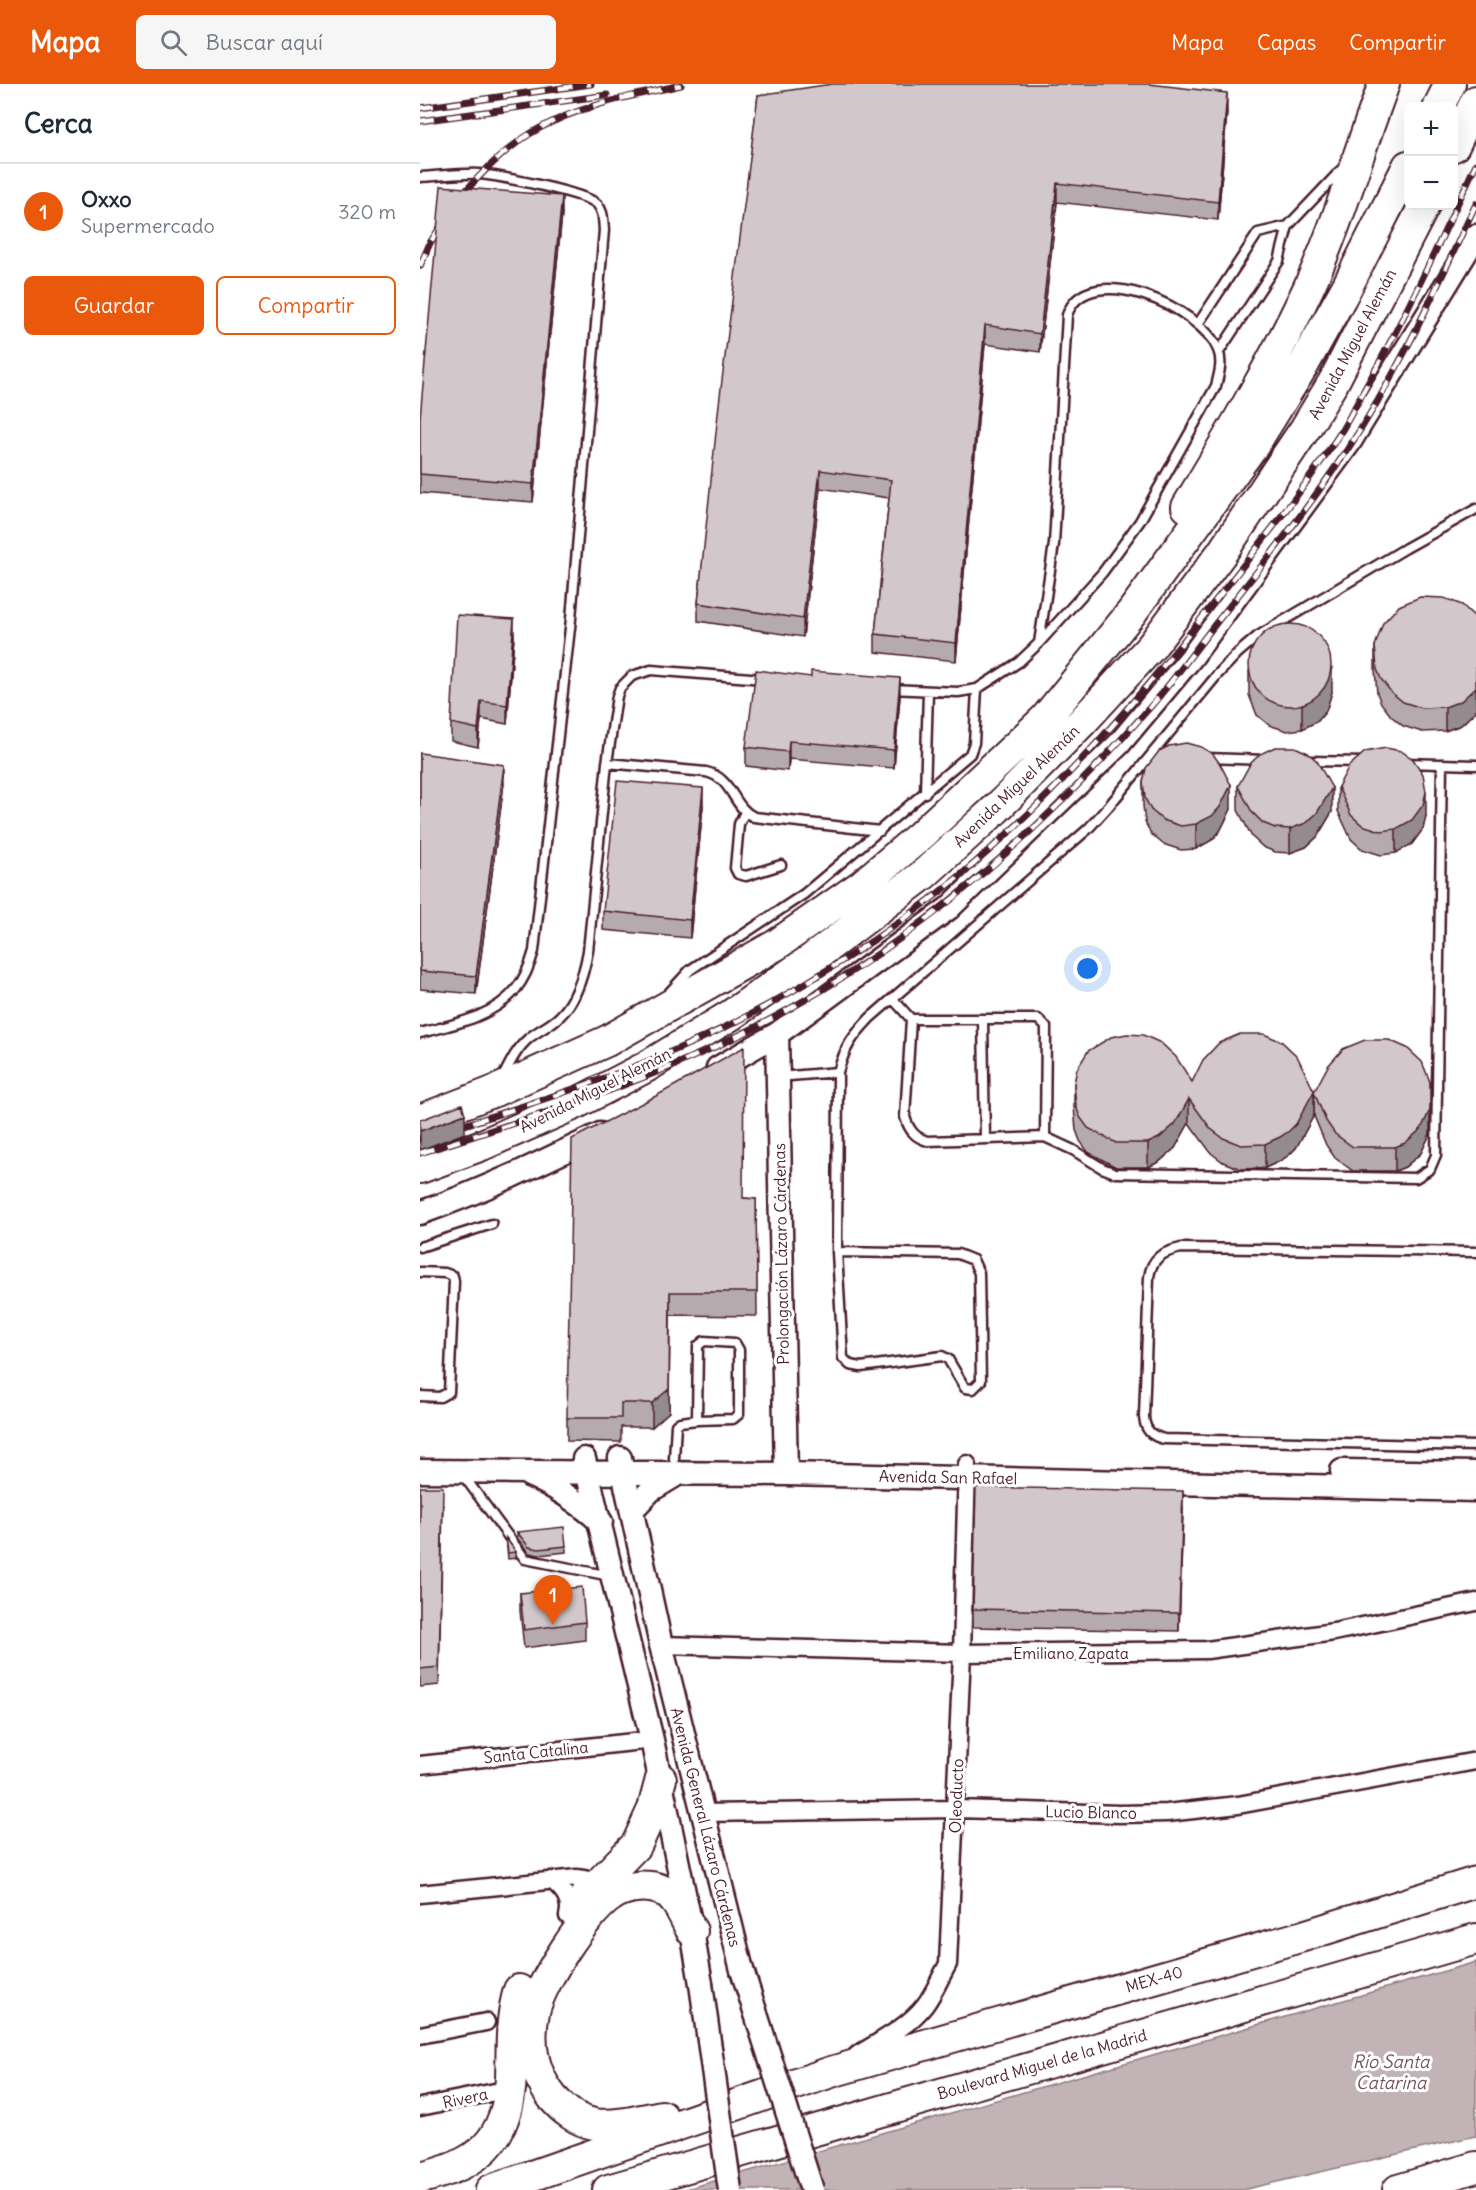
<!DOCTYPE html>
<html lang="es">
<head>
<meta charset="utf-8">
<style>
	:root { --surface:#fff; --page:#f6f6f7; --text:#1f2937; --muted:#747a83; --line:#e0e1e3; --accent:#ea580c }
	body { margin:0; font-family:Delius,sans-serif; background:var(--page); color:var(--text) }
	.controls { position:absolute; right:18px; top:18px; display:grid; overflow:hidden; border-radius:9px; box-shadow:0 6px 24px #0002 }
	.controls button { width:54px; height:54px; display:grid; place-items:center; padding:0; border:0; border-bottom:2px solid var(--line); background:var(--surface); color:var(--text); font:30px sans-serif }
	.you { position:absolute; left:668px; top:885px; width:21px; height:21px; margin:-15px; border:4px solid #fff; border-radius:50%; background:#1a73e8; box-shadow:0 0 0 9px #1a73e833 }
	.badge { display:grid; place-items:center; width:39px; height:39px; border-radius:50%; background:var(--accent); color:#fff; font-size:20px; font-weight:700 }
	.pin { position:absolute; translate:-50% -50px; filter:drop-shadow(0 2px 3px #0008) }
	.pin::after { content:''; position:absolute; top:32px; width:21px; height:18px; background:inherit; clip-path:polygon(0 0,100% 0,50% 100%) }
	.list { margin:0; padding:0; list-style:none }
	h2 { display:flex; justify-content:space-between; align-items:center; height:78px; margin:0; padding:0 24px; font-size:26px }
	h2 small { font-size:20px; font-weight:400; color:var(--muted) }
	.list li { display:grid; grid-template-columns:39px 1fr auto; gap:18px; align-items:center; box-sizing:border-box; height:96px; padding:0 24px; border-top:2px solid var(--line) }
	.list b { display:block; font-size:22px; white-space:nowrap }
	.list p { margin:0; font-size:20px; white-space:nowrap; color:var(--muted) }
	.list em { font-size:20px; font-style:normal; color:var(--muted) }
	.actions { display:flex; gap:12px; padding:18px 24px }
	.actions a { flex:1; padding:14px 0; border:2px solid var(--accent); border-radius:9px; text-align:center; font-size:21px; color:var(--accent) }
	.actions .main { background:var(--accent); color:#fff }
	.icon { flex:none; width:33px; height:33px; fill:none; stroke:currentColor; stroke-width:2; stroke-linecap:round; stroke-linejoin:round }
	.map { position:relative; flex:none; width:1056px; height:2106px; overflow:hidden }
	header { display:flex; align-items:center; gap:36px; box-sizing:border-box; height:84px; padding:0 30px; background:var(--accent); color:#fff }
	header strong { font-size:28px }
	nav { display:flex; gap:33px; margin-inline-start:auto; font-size:21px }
	.search { width:420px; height:54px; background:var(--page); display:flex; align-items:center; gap:15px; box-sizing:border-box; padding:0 21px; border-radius:9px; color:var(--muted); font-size:22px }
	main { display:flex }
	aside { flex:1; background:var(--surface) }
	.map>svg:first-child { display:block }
	.water { fill:#c1b3b6; stroke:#91787e; stroke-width:1.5 }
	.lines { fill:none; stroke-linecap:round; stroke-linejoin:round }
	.lane-casing { stroke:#4a1f2b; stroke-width:13 }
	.street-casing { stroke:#4a1f2b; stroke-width:21 }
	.secondary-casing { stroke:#4a1f2b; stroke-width:27 }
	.highway-casing { stroke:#4a1f2b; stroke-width:34 }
	.lane { stroke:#fff; stroke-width:8 }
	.street { stroke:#fff; stroke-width:16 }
	.secondary { stroke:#fff; stroke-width:22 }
	.highway { stroke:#fff; stroke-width:30 }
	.rail-casing { stroke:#4a1f2b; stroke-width:7 }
	.rail { stroke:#fff; stroke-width:4.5; stroke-dasharray:14; stroke-linecap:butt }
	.secondary-bridge-casing { stroke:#4a1f2b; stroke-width:27; stroke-linecap:butt }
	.secondary-bridge { stroke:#fff; stroke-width:22 }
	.wall { fill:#b5abaf; stroke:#4a1f2b; stroke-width:1.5 }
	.shaded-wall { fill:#938b8e; stroke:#4a1f2b; stroke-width:1.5 }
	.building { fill:#d2c7cb; stroke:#4a1f2b; stroke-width:1.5 }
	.labels { text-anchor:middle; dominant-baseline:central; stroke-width:6; stroke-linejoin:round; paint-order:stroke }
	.street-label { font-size:16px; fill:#4a1f2b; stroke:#fff }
	.water-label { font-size:18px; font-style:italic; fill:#74535c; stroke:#fff }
</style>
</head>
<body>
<header>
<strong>Mapa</strong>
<div class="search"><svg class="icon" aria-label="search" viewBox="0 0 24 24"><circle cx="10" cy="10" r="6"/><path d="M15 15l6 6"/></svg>Buscar aquí</div>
<nav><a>Mapa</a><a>Capas</a><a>Compartir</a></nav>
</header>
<main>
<aside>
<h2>Cerca<small></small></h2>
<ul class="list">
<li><span class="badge">1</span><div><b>Oxxo</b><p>Supermercado</p></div><em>320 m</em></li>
</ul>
<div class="actions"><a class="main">Guardar</a><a>Compartir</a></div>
</aside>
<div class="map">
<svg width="1056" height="2106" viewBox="0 0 1056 2106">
	<rect width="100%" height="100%" fill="#fff"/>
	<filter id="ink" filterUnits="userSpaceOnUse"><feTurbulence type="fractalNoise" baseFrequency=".0167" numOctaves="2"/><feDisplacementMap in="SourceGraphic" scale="12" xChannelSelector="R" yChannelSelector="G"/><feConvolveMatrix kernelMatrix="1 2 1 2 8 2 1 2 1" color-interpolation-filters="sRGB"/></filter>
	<g filter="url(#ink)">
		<path class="water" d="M1056,1878V2052L822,2106H263Z"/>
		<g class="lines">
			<g class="lane-casing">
				<path id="lane" d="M0,93C20,92 41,89 60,90C79,92 166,109 177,120C184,127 183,137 184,146L151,535L114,867C110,881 105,894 96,905C74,933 32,941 0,949
					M778,240L838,149L868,142
					M799,268L859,177L868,142L922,85
					M470,605L538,608L557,605L599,578L619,559L634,460L647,231C667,173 782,224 798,266C803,278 799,290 796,302L720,437L683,488L619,559
					M787,674L846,676
					M889,677L945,678
					M187,679L286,688C313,694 312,723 334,733L460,747
					M984,679L1056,681
					M505,709L508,608
					M325,728L319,740L315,784L318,790L326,792L361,781
					M248,910L270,886L384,810L550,670L554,659L557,605
					M473,915L491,935L485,1033C489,1046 495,1054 508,1057L625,1053L653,1066L682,1084L695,1089L996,1094L1010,1085L1016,1071L1022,680
					M491,935H618L626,943L625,1053
					M563,935L565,1055
					M83,993C90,979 97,964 109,954C119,946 131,941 140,932C157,916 164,889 168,867L187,679L197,612L200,604L212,592L231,586L343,595
					M358,993L418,988
					M0,1163L72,1140
					M417,1168L538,1170L553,1176L559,1189L561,1297L553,1305L545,1304L528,1275L522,1272L441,1283L430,1281L423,1274L417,1168L418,988C425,963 432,953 450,934L668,745L688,723L798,590L818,569L838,552L986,464L1056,425
					M1056,1168L761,1164C743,1168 732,1173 729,1193L724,1333C725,1346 731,1352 744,1355L1056,1362
					M0,1188L25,1189L33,1192L34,1197L29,1308L20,1313L0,1312
					M254,1375L256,1341L260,1338L277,1336L278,1262L284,1257L315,1259L319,1266V1330L313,1335L277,1336
					M43,1391L105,1475L190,1492"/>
			</g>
			<g class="street-casing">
				<path id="street" d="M241,1561L542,1569L787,1566L914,1548L1056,1518
					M0,1681L232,1656
					M282,1729L536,1725L700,1730L747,1729L818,1721L1056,1677
					M131,1796C144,1806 152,1816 148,1832
					M0,1810L157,1794C167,1795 175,1797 179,1807
					M0,1951L66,1938
					M437,1971C460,1957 488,1943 505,1921C514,1909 520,1894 528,1880L542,1569L547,1380
					M0,2023L90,2005"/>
			</g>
			<g class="secondary-casing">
				<path id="secondary" d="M357,950L366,1390
					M298,984L357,950L529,824L699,660L771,574L929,359L1056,152
					M0,1129C62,1107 121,1079 180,1050
					M200,1374L241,1561L322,1886
					M164,1375L232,1656L272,1847L281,1900
					M0,1387L366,1390L1056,1406
					M922,1387L1056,1389
					M109,1391C137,1403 158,1418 181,1438
					M212,1426L231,1406L259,1389"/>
			</g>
			<g class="highway-casing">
				<path id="highway" d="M1019,22L1030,0
					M1034,62L1056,17
					M767,423C810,351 853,280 888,205C919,139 938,68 964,0
					M0,1036L75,1007L187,957L356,861L442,801L500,752L625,635L712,528L835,359L884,280L928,201L988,82
					M0,1084L62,1061L155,1020L226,983L311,931L393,874L503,791L576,725L662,638L731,563L801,470L885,345L914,297L1004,122
					M161,1818L217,1760L233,1725L241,1695
					M242,2032C220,2036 197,2043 174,2040C158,2037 143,2026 133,2014C113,1989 108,1958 114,1928C120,1899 166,1828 191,1812C204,1803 224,1800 239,1805C257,1811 263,1832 272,1847
					M0,2094C59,2081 87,2057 91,1994C92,1964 90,1936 99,1906
					M71,2106L411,1988L880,1853L1056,1798
					M188,2106L1056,1855
					M978,2106L1056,2083"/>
			</g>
			<use href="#lane" class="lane"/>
			<use href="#street" class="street"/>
			<use href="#secondary" class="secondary"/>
			<use href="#highway" class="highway"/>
			<g class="rail-casing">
				<path id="rail" d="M0,24L171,0
					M0,37L187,11
					M37,116C61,90 88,61 120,44C164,20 213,12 261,1
					M0,182L10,159L26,134
					M0,1055C123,1016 250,978 362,913C423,878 482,839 536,795C634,714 718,616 796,516C838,463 880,410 917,354C928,337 937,319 947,301C987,230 1021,155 1056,80
					M0,1069C127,1029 255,990 371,924C510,847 628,740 732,621C756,593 777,563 800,534C845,478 890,422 929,363C980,287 1017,202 1056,120"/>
			</g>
			<use href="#rail" class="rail"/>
			<g class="secondary-bridge-casing">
				<path id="secondary-bridge" d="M322,1886L392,2106
					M281,1900L310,2106"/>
			</g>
			<use href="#secondary-bridge" class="secondary-bridge"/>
		</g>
		<path class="wall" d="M338,11L807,28L798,136L637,118L620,268L565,260L536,577L455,568V550L469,414L400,404L383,553L278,537V519Z
			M142,130L113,418L0,409V334Z
			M94,553L87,640L61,635L58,663L31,657V639Z
			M955,562L1056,627L1041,641L1025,647L1002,648L983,642L971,632L961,619L957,609L955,586Z
			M829,587L912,608L906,627L898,637L882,645L867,647L849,641L837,631L829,611Z
			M480,612L474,684L369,675L368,687L326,682V663Z
			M0,669L84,699L56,910L0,905Z
			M723,698L811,725L800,747L792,756L776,765L761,766L743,760L731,750L725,738L723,722Z
			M818,702L912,728L897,753L886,763L870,769L855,768L843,763L832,753L818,726Z
			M918,703L1006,732L1003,745L992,760L976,769L961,771L942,765L931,755L918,727Z
			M283,722L270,854L183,846V827Z
			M772,998L894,1031L876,1064L869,1071L860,1077L845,1084L821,1085L803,1078L791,1069L769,1039L755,1064L739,1078L728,1083H696L668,1068L660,1057L656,1046L654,1023V999Z
			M894,1008L1010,1050L1001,1069L985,1083L975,1087H933L915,1074L906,1061L894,1032Z
			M323,1114L336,1115L337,1232L250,1231L249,1328L232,1343H201V1358L147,1357V1334Z
			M0,1403L23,1421L19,1601L0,1603Z
			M763,1425L759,1547L553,1543V1525Z
			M97,1448L146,1462V1468L119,1471L109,1469L97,1454Z
			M86,1454L96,1468V1474L88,1475Z
			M100,1509L165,1538V1556L104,1564L100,1527Z"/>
		<path class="shaded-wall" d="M807,9V28L798,136V118Z
			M637,99V118L620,268V250Z
			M142,112V130L113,418V400Z
			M565,241V260L536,577V559Z
			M400,386V404L383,553V535Z
			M94,535V553L87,640V621Z
			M912,584V608L906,627L898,637L882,645V621Z
			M480,594V612L474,684V666Z
			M1056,603V627L1041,641L1025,647V623Z
			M61,617V635L58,663V645Z
			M369,657V675L368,687V668Z
			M84,681V699L56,910V892Z
			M811,701V725L800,747L792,756L776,765V740Z
			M283,704V722L270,854V836Z
			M912,704V728L897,753L886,763L870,769V745Z
			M1006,708V732L1003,745L992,760L976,769V745Z
			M1010,998V1050L1001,1069L985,1083L975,1087V1063Z
			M894,1007V1031L876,1064L869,1071L860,1077L845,1084V1060Z
			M769,1015V1039L755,1064L739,1078L728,1083V1059Z
			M45,1030V1049L0,1066V1047Z
			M250,1208L249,1328L232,1343V1319Z
			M763,1407V1425L759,1547V1529Z"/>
		<path class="building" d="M412,0H729L807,9L798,118L637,99L620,250L565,241L536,559L455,550L471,396L400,386L383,535L278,519L299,320L338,11Z
			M21,102L142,112L113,400L0,390V334Z
			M1000,513L1024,514L1042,521L1056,534V603L1041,617L1025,623L1002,624L983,618L971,608L961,595L957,585L955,562L963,539L979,522Z
			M37,531L94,535L87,621L61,617L58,645L31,639Z
			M829 581a41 41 0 1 1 82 0a41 41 0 1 1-82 0Z
			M336,586L391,593V587L480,594L474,666L369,657L368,668L326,663Z
			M766,659L781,663L793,670L800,680L811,701L800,723L792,732L776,740L761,742L743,736L731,726L725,714L723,698L726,684L739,667L749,662Z
			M855,663H875L888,669L897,677L912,704L897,729L886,739L870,745L855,744L843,739L832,728L818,702L830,680L840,670Z
			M966,664L981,667L993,675L1003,690L1006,708L1003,721L992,736L976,745L961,747L942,741L931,731L918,703L929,682L945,668Z
			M0,669L84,681L56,892L0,887Z
			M197,697L283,704L270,836L183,827Z
			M707,950L723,951L741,959L756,973L772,998L783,976L799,959L820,950H844L862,958L877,972L894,1007L876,1040L869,1047L860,1053L845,1060L821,1061L803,1054L791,1045L769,1015L755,1040L739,1054L728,1059H696L668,1044L660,1033L656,1022L654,999L657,985L668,967L691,953Z
			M945,956H969L987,964L1002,978L1010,998V1026L1001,1045L985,1059L975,1063H933L915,1050L906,1037L894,1008L908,982L923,965Z
			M324,963L323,1114L336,1115L337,1208H250L249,1305L232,1319H201V1334H147L152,1055L236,1012Z
			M42,1020L45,1030L0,1047V1035L6,1034Z
			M0,1403H23L19,1583L0,1585Z
			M556,1403L763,1407L759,1529L553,1525Z
			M144,1443L146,1462L119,1465L109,1463L97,1448Z
			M86,1454L96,1468L88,1469Z
			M162,1503L165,1538L104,1546L100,1509Z"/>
	</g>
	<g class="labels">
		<g class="street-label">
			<text transform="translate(932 260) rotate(-62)">Avenida Miguel Alemán</text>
			<text transform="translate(596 702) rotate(-44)">Avenida Miguel Alemán</text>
			<text transform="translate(175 1006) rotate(-27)">Avenida Miguel Alemán</text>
			<text transform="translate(361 1170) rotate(-91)">Prolongación Lázaro Cárdenas</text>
			<text transform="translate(528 1393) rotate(1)">Avenida San Rafael</text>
			<text x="651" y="1569">Emiliano Zapata</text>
			<text transform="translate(116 1668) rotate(-6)">Santa Catalina</text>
			<text transform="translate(536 1712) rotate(-88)">Oleoducto</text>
			<text transform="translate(671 1728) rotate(1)">Lucio Blanco</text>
			<text transform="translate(286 1743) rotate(76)">Avenida General Lázaro Cárdenas</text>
			<text transform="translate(734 1895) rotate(-16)">MEX-40</text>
			<text transform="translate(622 1980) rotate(-16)">Boulevard Miguel de la Madrid</text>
			<text transform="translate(45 2014) rotate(-12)">Rivera</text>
		</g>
		<g class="water-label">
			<text x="971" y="1977">Río Santa<tspan x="971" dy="21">Catarina</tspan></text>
		</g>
	</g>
</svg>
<div class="controls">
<button>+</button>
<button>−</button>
</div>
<div class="you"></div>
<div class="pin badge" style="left:133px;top:1541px">1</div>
</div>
</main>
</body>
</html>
